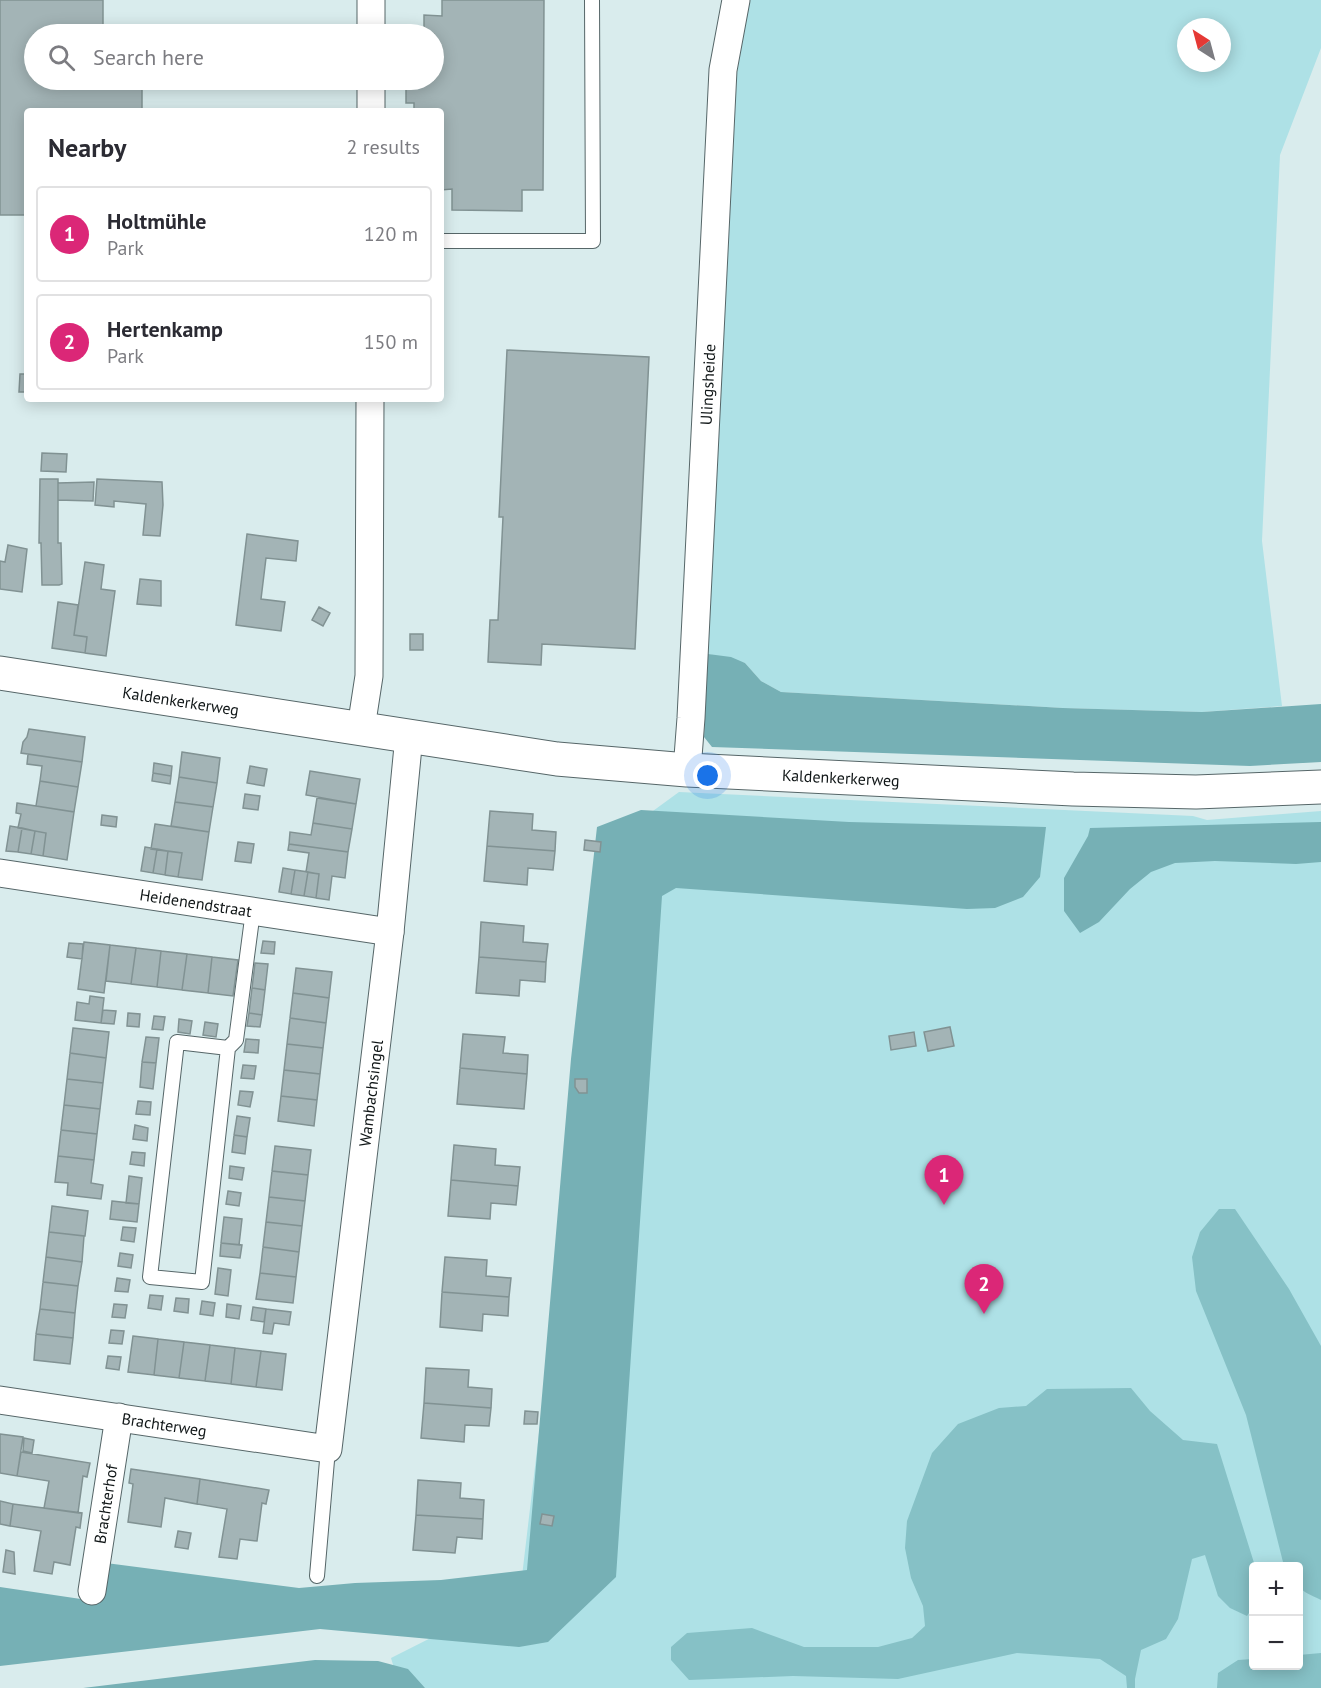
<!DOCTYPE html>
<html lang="en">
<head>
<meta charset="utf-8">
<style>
	:root { --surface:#fff; --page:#f7f7f7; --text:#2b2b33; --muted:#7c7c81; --line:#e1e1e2; --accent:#db2777 }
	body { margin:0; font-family:"PT Sans",sans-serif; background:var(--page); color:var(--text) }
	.controls { position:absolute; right:18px; bottom:18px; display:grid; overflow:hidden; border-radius:6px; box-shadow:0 3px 15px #0003 }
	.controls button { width:54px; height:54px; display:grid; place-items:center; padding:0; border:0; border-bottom:2px solid var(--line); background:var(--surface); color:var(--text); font:30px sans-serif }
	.compass { position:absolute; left:1177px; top:18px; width:54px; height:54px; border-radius:50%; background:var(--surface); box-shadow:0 3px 15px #0003; rotate:324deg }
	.you { position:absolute; left:708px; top:776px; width:21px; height:21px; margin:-15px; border:4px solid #fff; border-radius:50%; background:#1a73e8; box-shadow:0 0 0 9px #1a73e833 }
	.badge { display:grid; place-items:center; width:39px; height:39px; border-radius:50%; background:var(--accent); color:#fff; font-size:20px; font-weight:700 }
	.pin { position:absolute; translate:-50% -50px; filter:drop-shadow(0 2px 3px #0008) }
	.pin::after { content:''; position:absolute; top:32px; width:21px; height:18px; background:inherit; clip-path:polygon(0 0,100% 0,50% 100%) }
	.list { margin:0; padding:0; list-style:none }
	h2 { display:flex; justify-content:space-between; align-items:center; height:78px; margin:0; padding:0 24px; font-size:26px }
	h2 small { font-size:20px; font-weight:400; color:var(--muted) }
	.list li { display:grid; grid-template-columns:39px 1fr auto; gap:18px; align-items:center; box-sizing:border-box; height:96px; margin:0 12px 12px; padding:0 12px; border:2px solid var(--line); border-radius:6px }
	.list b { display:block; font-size:22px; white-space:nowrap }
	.list p { margin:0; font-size:20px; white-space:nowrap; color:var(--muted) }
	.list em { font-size:20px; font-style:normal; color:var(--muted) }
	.icon { flex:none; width:33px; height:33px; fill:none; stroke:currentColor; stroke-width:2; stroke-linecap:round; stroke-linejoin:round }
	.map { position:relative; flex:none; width:1321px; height:1688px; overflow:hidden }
	.search { position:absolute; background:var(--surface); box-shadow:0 3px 15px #0003; left:24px; top:24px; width:420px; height:66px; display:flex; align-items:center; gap:15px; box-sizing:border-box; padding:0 21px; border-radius:33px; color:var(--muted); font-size:22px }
	.panel { position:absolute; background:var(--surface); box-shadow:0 3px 15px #0003; left:24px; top:108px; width:420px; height:294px; border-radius:6px }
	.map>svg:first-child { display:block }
	.green { fill:#aee1e6; fill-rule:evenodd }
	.forest { fill:#76b0b5 }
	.water { fill:#86c1c6 }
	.building { fill:#a3b4b6; stroke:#819293; stroke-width:1.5 }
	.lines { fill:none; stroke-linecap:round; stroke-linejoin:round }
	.service-casing { stroke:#566668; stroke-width:16 }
	.minor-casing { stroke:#566668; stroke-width:29 }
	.secondary-casing { stroke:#566668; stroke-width:35 }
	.service { stroke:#fff; stroke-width:14 }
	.minor { stroke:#fff; stroke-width:27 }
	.secondary { stroke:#fff; stroke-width:33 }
	.labels { text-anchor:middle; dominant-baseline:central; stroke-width:4.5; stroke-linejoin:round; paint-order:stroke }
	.street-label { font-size:16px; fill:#0f1516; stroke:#e6f9fb }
</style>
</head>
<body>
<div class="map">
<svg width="1321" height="1688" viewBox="0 0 1321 1688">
	<rect width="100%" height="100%" fill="#d9eced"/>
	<path class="green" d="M750,0H1321V48L1280,155L1262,541L1282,706L1202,712L1063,708L781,692L761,681L745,663L708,654L737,73ZM1186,27H1222V63H1186Z
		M679,792L1193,816L1207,820L1321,811V1688H400L391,1658L520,1593L609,843ZM1254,1566H1298V1666H1254Z"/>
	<path class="forest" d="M708,654L731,657L745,663L761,681L781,692L1063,708L1202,712L1321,704V762L1250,766L712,747L704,737Z
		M641,810L849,822L1046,827L1040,877L1023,897L995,908L967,909L676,888L662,896L616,1577L548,1642L519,1647L320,1629L0,1666V1587L101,1602L106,1563L299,1588L355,1583L441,1580L527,1570L571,1059L597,827Z
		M1321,822V862L1296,864L1215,861L1175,863L1151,872L1130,889L1099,922L1080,933L1064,911V878L1088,836L1090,828Z
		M315,1660L378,1661L408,1669L425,1688H83Z"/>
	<path class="water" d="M1219,1209H1235L1289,1289L1321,1346V1600C1299,1589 1298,1592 1298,1566H1284L1246,1415L1196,1291L1192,1257L1200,1232Z
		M1131,1388L1150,1411L1183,1440L1217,1444L1255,1566H1254L1253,1607L1247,1616L1230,1608L1218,1596L1205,1555L1192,1559L1178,1619L1166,1639L1141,1650L1135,1679V1688H1127L1126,1676L1100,1659L1017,1653L898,1679L793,1676L689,1680L671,1660V1647L687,1633L752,1628L804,1647H878L912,1638L925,1626L923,1606L911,1578L905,1548L907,1521L932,1453L958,1424L999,1408L1026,1406L1047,1389Z
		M1321,1653V1688H1217L1218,1673L1238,1660L1253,1659L1254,1666H1298L1299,1655Z"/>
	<path class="building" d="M0,0H103V34H34V80H142V111H27V215H0Z
		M442,0H544L543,190H522V211L452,210V189L441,190V111H414V103H406V80H434V34H424V15L442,16Z
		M507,350L649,357L635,649L542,644L541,665L488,662L490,620H498L503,517H499Z
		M20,374H27V392H19Z
		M42,453L67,454L66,472L41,471Z
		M40,479H58V543H61L62,584L59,585H42L41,543H39Z
		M97,479L162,482L163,505L160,536L143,535L146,504L114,501V507L95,505Z
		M94,482L93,501L58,500V483Z
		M247,534L298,541L296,561L266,558L261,599L285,602L281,631L236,625Z
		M8,545L27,549L22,592L0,589V561L5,562Z
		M85,562L104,565L101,589L115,591L106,656L85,653L87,637L74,635Z
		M140,579L161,581V606L137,604Z
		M58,602L78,605L74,635L87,637L85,653L52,648Z
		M319,607L330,613L323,626L312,620Z
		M410,634H423V650H410Z
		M29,729L85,737L82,762L21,753L23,742L27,737Z
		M182,752L220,758L217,783L179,777Z
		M28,754L82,762L78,787L40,781L42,766L27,764Z
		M154,763L172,766L171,776L153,773Z
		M250,766L267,769L264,786L247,783Z
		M310,771L360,779L356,804L306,795Z
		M153,773L171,776L170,784L152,781Z
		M179,777L217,783L213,807L175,802Z
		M40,781L78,787L74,812L36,806Z
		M245,794L260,796L258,810L243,808Z
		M317,798L356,804L352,829L313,823Z
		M175,802L213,807L209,832L171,826Z
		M17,803L74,812L67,860L43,856L46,833L18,828L21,814L16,813Z
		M490,811L533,814L532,830L556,832L555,851L487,846Z
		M102,815L117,817L116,827L101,825Z
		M313,823L352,829L348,852L289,844L290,832L311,835Z
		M155,824L209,832L202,880L178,877L182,853L151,849Z
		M10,826L22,828L18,852L6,851Z
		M22,828L35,831L31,854L18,852Z
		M35,831L46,833L43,856L31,854Z
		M585,840L601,842L600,852L584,850Z
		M238,842L254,844L251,863L235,861Z
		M289,844L348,852L345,878L332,876L329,900L316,898L319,874L306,872L309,853L288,850Z
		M487,846L555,851L553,870L528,868L527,885L484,881Z
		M145,847L157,849L153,873L141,871Z
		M157,849L168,851L165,875L153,873Z
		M168,851L182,853L178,877L165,875Z
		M283,868L295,870L291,894L279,892Z
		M295,870L308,872L304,896L291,894Z
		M308,872L319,874L316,898L304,896Z
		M481,922L524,926L523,942L548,944L546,962L479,957Z
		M263,941L275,942L274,954L261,953Z
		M84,942L110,945L104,993L78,989Z
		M69,943L83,944L82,959L67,957Z
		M110,945L136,948L131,984L106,981Z
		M136,948L161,951L157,987L131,984Z
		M161,951L187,954L182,990L157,987Z
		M187,954L212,957L208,993L182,990Z
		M212,957L238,960L233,996L208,993Z
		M479,957L546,962L545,982L520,980L519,996L476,993Z
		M255,963L268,964L265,990L252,988Z
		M296,968L332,972L329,998L293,993Z
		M252,988L265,990L262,1015L249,1013Z
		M293,993L329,998L326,1023L290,1018Z
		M90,996L104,998L101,1023L75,1020L77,1002L89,1004Z
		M103,1010L116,1011L114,1024L101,1023Z
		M128,1013L140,1014L139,1027L127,1026Z
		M249,1013L262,1015L260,1027L247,1026Z
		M154,1016L165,1017L163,1030L152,1029Z
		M290,1018L326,1023L323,1048L287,1044Z
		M179,1019L192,1021L190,1034L178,1032Z
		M205,1022L218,1024L216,1037L203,1035Z
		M950,1027L954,1046L928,1051L924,1032Z
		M73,1028L109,1032L106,1058L70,1053Z
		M914,1032L916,1046L891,1050L889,1036Z
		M463,1034L505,1037L503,1053L528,1055L527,1074L460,1068Z
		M146,1037L159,1038L156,1063L142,1062Z
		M246,1039L259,1040L258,1053L244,1052Z
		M287,1044L323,1048L320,1074L284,1070Z
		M70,1053L106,1058L103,1083L67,1079Z
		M142,1062L156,1063L153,1089L140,1087Z
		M243,1065L256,1066L254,1079L241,1078Z
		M460,1068L527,1074L524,1109L457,1104Z
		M284,1070L320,1074L317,1100L281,1096Z
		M67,1079L103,1083L100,1109L64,1105Z
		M575,1079H587V1093H579L575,1087Z
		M240,1091L253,1092L250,1107L238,1105Z
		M281,1096L317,1100L314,1126L278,1121Z
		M138,1101L151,1102L150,1115L136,1114Z
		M64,1105L100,1109L97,1134L61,1130Z
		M237,1116L250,1118L247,1137L234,1135Z
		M135,1125L148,1128L147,1141L133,1139Z
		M61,1130L97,1134L94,1160L58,1156Z
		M234,1135L247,1137L245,1154L232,1152Z
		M454,1145L496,1149L495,1165L520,1167L518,1186L451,1180Z
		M275,1146L311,1150L308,1175L272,1171Z
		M132,1152L145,1153L144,1166L130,1164Z
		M58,1156L94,1160L91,1183L103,1185L101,1199L67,1195L68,1183L55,1182Z
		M230,1166L244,1168L242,1180L229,1178Z
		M272,1171L308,1175L305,1201L269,1197Z
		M129,1176L142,1178L139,1204L126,1203Z
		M451,1180L518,1186L516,1205L491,1203L490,1219L448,1216Z
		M228,1191L241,1193L239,1206L226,1204Z
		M269,1197L305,1201L302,1226L266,1222Z
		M112,1201L139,1204L137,1222L110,1219Z
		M52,1206L88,1211L85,1236L49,1232Z
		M224,1217L242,1219L239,1245L221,1243Z
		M266,1222L302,1226L299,1252L263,1247Z
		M123,1227L136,1228L134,1242L121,1240Z
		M49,1232L84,1236L82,1262L46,1257Z
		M221,1243L242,1245L240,1258L220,1256Z
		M263,1247L299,1252L296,1277L260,1273Z
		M120,1253L133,1255L131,1268L118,1266Z
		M46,1257L82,1262L78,1286L43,1282Z
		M445,1257L487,1260L486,1276L511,1278L509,1297L442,1292Z
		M218,1268L231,1270L228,1296L215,1294Z
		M260,1273L296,1277L293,1303L256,1299Z
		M117,1278L130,1280L128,1292L115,1291Z
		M43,1282L78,1286L75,1313L40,1309Z
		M442,1292L509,1297L508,1316L483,1314L482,1331L440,1327Z
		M150,1295L163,1296L161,1310L148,1308Z
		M176,1298L189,1299L188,1313L174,1311Z
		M202,1301L215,1303L213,1316L200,1314Z
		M114,1304L127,1305L125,1318L112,1317Z
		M227,1304L241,1306L239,1319L226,1317Z
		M253,1307L266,1309L264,1322L251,1320Z
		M40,1309L75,1313L73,1338L36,1334Z
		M266,1309L291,1312L289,1325L274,1323L272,1334L263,1333Z
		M111,1330L124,1331L122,1344L109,1343Z
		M36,1334L73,1338L70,1364L34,1360Z
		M133,1336L158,1339L154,1375L128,1372Z
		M158,1339L184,1342L179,1378L154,1375Z
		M184,1342L210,1345L205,1381L179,1378Z
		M210,1345L235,1348L231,1384L205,1381Z
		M235,1348L261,1351L256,1387L231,1384Z
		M261,1351L286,1354L282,1390L256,1387Z
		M108,1356L121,1357L119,1370L106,1368Z
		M426,1368L469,1370L468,1387L492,1389L491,1408L424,1403Z
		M424,1403L491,1408L489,1426L465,1425L464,1442L421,1438Z
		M525,1411L538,1412L537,1424H524Z
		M0,1434L23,1437L17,1476L0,1473Z
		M24,1438L34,1440L32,1453L23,1451Z
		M21,1452L90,1463L87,1477L83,1476L78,1513L44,1508L49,1481L17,1476Z
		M131,1469L200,1479L197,1504L165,1498L161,1527L128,1522L133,1484L129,1483Z
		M200,1479L269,1490L266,1504L262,1503L257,1541L240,1539L237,1559L219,1557L227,1509L197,1504Z
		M418,1480L461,1483L460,1498L484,1500L483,1519L416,1515Z
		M0,1501L13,1504L10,1526L0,1524Z
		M13,1504L82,1513L80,1528L76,1527L70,1565L54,1562L52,1574L34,1571L41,1531L10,1526Z
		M542,1514L554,1516L552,1526L540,1524Z
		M416,1515L483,1519L482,1539L457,1537L455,1553L413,1550Z
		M178,1531L191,1533L188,1549L175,1547Z
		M6,1550L14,1552L15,1574L3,1572Z"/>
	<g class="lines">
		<g class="service-casing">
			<path id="service" d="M441,241H593L592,0
				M177,1042L228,1048L202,1282L150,1277Z
				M228,1048L236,1040L253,911
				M317,1576L328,1449"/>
		</g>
		<g class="minor-casing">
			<g id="minor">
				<path d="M371,34V0"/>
				<path d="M371,111V80"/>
				<path d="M361,728L369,676L370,399"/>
				<path id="s1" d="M687,770L691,718L723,70L736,0"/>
				<path id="s2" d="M0,873L390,932"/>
				<path id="s3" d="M0,1400L328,1449L390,932L409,736"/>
				<path id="s4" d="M92,1591L119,1417"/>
			</g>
		</g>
		<g class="secondary-casing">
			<g id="secondary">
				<path id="s5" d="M0,673L557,759L687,770L1073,789L1196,792L1321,787"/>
			</g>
		</g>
		<use href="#service" class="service"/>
		<use href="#minor" class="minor"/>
		<use href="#secondary" class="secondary"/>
	</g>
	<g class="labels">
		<g class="street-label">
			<text stroke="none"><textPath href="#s1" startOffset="386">Ulingsheide</textPath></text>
			<text stroke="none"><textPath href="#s5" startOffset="183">Kaldenkerkerweg</textPath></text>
			<text stroke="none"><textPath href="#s5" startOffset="848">Kaldenkerkerweg</textPath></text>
			<text stroke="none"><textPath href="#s2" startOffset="198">Heidenendstraat</textPath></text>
			<text stroke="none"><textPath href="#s3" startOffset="690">Wambachsingel</textPath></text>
			<text stroke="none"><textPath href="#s3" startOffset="166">Brachterweg</textPath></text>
			<text stroke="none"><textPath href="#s4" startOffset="88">Brachterhof</textPath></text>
		</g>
	</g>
</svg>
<div class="controls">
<button>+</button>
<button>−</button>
</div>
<svg class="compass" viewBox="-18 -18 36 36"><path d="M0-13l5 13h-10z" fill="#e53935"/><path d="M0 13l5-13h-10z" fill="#7c7c81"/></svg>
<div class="you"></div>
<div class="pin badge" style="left:944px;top:1205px">1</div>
<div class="pin badge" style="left:984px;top:1314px">2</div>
<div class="search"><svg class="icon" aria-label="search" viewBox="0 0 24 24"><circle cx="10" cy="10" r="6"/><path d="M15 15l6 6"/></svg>Search here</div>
<section class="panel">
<h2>Nearby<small>2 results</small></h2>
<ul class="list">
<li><span class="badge">1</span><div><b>Holtmühle</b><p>Park</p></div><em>120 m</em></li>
<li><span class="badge">2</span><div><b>Hertenkamp</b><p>Park</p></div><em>150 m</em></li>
</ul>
</section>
</div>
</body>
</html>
